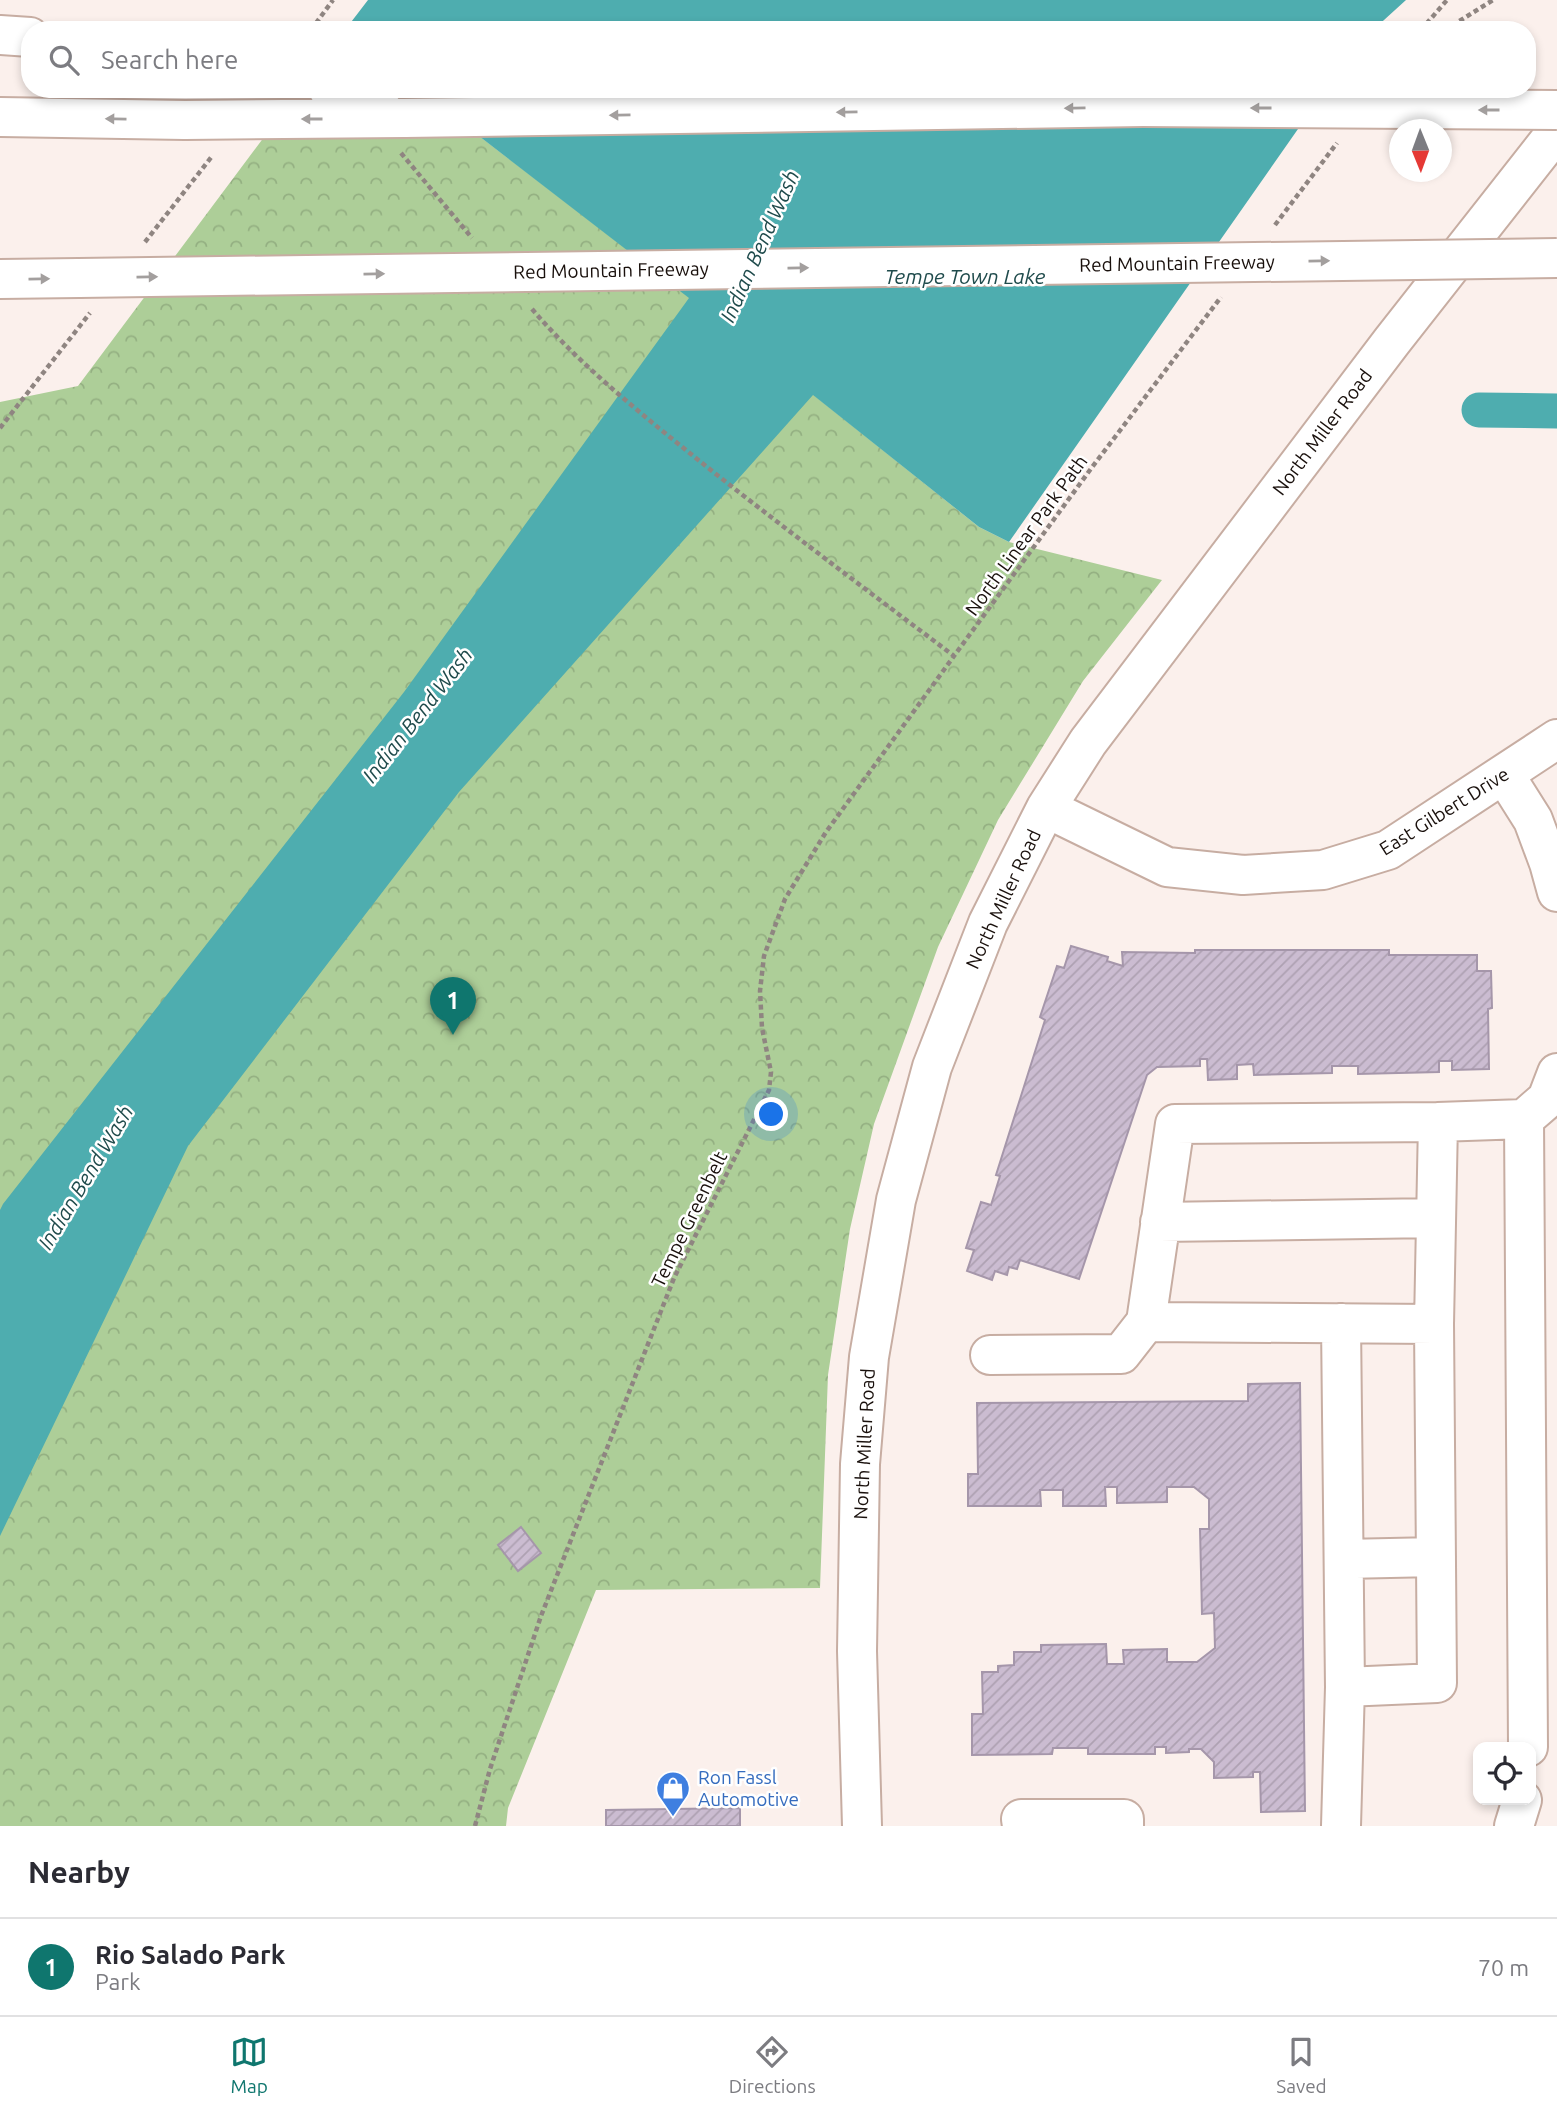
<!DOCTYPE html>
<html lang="en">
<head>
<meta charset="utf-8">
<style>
	:root { --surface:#fff; --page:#f7f7f7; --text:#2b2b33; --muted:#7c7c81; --line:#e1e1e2; --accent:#0f766e }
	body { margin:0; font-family:Ubuntu,sans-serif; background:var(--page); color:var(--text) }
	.controls { position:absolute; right:21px; bottom:21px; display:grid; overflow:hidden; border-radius:14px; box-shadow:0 4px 10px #0003 }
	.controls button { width:63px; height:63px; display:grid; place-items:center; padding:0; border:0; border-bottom:2px solid var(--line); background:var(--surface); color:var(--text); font:35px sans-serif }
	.compass { position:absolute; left:1389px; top:119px; width:63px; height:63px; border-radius:50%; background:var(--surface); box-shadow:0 4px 10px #0003; rotate:179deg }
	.you { position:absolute; left:772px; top:1115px; width:24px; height:24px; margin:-18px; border:5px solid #fff; border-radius:50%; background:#1a73e8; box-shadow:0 0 0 10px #1a73e833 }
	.badge { display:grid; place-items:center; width:46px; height:46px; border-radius:50%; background:var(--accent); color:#fff; font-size:23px; font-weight:700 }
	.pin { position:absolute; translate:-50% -58px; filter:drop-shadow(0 2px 4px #0008) }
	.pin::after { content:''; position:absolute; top:37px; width:24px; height:21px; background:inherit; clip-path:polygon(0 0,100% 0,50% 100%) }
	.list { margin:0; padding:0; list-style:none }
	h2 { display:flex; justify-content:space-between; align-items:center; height:91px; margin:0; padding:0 28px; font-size:30px }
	h2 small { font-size:23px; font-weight:400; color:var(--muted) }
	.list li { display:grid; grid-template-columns:46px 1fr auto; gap:21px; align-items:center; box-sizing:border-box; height:98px; padding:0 28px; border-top:2px solid var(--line) }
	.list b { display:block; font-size:26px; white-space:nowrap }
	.list p { margin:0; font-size:23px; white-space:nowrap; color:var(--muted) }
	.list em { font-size:23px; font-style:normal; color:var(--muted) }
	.icon { flex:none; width:38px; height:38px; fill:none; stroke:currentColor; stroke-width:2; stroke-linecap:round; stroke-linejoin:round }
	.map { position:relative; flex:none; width:1557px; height:1826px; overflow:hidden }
	.search { position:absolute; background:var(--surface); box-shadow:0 4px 10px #0003; left:21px; right:21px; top:21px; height:77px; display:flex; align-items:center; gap:18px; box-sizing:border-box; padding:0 24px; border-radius:28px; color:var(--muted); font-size:26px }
	.sheet { height:189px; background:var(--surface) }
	nav { display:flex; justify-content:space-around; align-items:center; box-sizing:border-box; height:98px; border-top:2px solid var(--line); background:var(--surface); font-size:19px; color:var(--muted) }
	nav a { display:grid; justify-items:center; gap:4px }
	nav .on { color:var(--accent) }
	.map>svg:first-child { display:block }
	.park { fill:url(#park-crowns) }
	.water { fill:#4eadaf }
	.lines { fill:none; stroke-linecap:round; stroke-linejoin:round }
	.canal { stroke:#4eadaf; stroke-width:35 }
	.building { fill:url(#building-hatch); stroke:#a596aa; stroke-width:2 }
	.minor-casing { stroke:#c7ada2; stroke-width:42 }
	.highway-casing { stroke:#c7ada2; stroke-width:42 }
	.path { stroke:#8f8581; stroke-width:4.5; stroke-dasharray:5 3.5; stroke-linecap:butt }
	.minor { stroke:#fff; stroke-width:38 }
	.highway { stroke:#fff; stroke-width:38 }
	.highway-bridge-casing { stroke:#c7ada2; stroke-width:42; stroke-linecap:butt }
	.highway-bridge { stroke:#fff; stroke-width:38 }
	.oneway { fill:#a39f9e }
	.labels { text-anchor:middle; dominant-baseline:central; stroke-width:5; stroke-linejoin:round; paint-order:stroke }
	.street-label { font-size:19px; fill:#19100c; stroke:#fff }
	.shop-label { font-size:19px; fill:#366cbe; stroke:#fff; text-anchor:start }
	.water-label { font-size:21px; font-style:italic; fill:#1f4b4c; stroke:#fff }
</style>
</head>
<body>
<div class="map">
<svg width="1557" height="1826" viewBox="0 0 1557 1826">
	<defs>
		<pattern id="park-crowns" width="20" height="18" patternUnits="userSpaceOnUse" patternTransform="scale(1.75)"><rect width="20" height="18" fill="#adce98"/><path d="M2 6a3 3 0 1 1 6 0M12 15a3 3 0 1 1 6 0" fill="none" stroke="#94b082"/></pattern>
		<pattern id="building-hatch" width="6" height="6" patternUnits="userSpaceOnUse" patternTransform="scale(1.75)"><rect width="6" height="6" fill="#cbbcd1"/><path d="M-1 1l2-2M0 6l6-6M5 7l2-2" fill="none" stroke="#aea1b2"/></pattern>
	</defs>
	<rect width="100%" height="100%" fill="#fbf0ec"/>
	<path class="park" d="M300,89H418L741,337L979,527L1009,542L1162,580L1083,681L998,820L938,947L874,1124L850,1229L828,1375L820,1588L596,1590L508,1808L506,1826H0V402L78,386Z"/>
	<path class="water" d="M368,0H1406L1373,30H345Z
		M418,89H1326L1009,542L979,527L813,395L459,792L188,1146L0,1536V1210L3,1204L404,692L689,298Z"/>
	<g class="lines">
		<path class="canal" d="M1479,410L1557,411"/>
	</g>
	<path class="building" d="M1071,946L1108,957L1107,961L1123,966L1122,952L1195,953V950H1389V955H1477V971H1491L1492,1008L1488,1009L1489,1069L1452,1070V1061H1439V1072L1358,1074V1066H1332V1073L1254,1075L1253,1064L1237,1065V1079L1208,1080L1207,1059H1200V1066L1157,1067L1147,1075L1079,1279L1020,1260L1017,1269L1009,1267L1007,1275L995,1271L992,1280L967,1271L974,1250L966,1248L981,1202L991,1205L1000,1176L996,1175L1045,1020L1040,1017L1057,966L1064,968Z
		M1300,1383L1305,1811L1261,1812L1260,1772H1253V1777L1214,1778V1762L1201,1749H1189V1752L1166,1753V1747H1155V1754H1088V1748H1053L1052,1754L972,1755V1714H983L982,1672H998V1666L1014,1665V1652H1041V1645L1106,1644L1107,1664H1124L1123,1650L1167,1649V1662H1197L1215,1648L1214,1613L1202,1614L1200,1529H1209V1499L1194,1487H1167V1502L1117,1503V1487H1105L1106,1506H1063V1490H1040L1041,1506H968V1474H978L977,1403L1248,1401V1384Z
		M521,1527L541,1553L518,1571L498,1545Z
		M740,1808V1826H606V1810Z"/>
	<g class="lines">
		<g class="minor-casing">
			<path id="minor" d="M1504,774L1533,820L1549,863L1557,892
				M1046,808L1167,867L1243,875L1323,870L1388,850L1557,739
				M1524,1119L1547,1099L1557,1073
				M1160,1222L1436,1218
				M1146,1322L1175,1124L1438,1122
				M1341,1323L1345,1687L1437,1683L1434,1324
				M990,1355L1121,1354L1146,1322L1434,1324L1438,1122L1524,1119L1528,1747
				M1344,1559L1436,1557
				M862,1826L857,1651L860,1464L869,1357L896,1200L932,1067L988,923L1046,808L1088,742L1392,341L1557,131
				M1022,1826L1021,1819H1124V1826
				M1341,1826L1345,1687
				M1514,1826L1522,1800"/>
		</g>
		<g class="highway-casing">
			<path id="highway" d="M0,35L30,37
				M0,117L185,120
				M404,118L1143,107
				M0,279L79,278"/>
		</g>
		<path class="path" d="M311,30L333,0
			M1421,30L1447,0
			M1445,30L1493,0
			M401,153L472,238
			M1275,225L1337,143
			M145,242L213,155
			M532,309C580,365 639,412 697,459C781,526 868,591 954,656L1090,470L1221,297
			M0,428L90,313
			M475,1826L490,1769L541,1616L674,1278L769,1090L771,1072L762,1028L760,991L764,956L785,899L826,832L954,656"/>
		<use href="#minor" class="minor"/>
		<use href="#highway" class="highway"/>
		<g class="highway-bridge-casing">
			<path id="highway-bridge" d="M328,89L383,110
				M1143,107L1557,110
				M185,120L404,118
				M79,278L1557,258"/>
		</g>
		<use href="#highway-bridge" class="highway-bridge"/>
	</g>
	<defs><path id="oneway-solid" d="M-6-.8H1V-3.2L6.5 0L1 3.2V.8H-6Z" transform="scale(1.75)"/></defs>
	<g class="oneway">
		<use href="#oneway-solid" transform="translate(1075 108) rotate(179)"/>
		<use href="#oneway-solid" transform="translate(1261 108) rotate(-180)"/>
		<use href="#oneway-solid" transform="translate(1489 110) rotate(-180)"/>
		<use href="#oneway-solid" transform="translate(847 112) rotate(179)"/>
		<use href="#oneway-solid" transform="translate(620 115) rotate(179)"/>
		<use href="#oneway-solid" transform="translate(116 119) rotate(-179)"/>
		<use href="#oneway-solid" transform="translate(312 119) rotate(180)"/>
		<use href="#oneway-solid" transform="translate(1319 261) rotate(-1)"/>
		<use href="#oneway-solid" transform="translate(798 268) rotate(-1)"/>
		<use href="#oneway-solid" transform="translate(374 274) rotate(-1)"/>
		<use href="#oneway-solid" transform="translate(147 277) rotate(-1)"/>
		<use href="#oneway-solid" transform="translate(39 279) rotate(-1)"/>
	</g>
	<defs>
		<g id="shop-pin" transform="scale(1.75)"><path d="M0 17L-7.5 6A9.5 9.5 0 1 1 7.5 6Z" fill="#3f7fe0" stroke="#fff"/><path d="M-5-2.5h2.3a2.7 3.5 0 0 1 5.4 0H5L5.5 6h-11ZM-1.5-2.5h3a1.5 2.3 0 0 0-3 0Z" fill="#fff"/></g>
	</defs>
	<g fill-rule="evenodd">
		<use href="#shop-pin" x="673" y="1788"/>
	</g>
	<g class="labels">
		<g class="street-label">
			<text transform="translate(1177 263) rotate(-1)">Red Mountain Freeway</text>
			<text transform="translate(611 270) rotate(-1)">Red Mountain Freeway</text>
			<text transform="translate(1322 432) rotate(-53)">North Miller Road</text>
			<text transform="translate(1026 535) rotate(-54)">North Linear Park Path</text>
			<text transform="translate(1444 811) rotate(-32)">East Gilbert Drive</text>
			<text transform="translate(1003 899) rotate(-65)">North Miller Road</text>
			<text transform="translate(689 1219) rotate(-64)">Tempe Greenbelt</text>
			<text transform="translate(864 1444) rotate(-87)">North Miller Road</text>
		</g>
		<g class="shop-label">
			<text x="698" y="1777">Ron Fassl<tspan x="698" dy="22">Automotive</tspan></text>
		</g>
		<g class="water-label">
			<text transform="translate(759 246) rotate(-66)">Indian Bend Wash</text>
			<text x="965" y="276">Tempe Town Lake</text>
			<text transform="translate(417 715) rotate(-52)">Indian Bend Wash</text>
			<text transform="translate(85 1177) rotate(-59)">Indian Bend Wash</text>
		</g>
	</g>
</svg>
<div class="controls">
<button><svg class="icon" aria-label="locate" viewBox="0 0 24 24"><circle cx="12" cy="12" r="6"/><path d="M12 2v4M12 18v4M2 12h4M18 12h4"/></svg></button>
</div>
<svg class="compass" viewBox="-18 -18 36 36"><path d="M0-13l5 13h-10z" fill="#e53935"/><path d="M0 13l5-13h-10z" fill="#7c7c81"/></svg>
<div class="you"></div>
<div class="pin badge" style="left:453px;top:1035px">1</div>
<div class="search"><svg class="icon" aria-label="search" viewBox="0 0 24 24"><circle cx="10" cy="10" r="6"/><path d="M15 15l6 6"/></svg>Search here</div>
</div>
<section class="sheet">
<h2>Nearby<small></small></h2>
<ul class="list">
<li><span class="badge">1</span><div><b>Rio Salado Park</b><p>Park</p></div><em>70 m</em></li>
</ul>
</section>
<nav>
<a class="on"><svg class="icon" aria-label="map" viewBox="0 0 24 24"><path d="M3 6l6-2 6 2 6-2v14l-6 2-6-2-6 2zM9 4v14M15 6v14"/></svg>Map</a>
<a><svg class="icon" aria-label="directions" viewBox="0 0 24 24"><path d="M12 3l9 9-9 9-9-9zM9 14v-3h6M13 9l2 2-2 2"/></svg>Directions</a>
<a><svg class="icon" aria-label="saved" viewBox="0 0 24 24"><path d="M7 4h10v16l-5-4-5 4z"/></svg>Saved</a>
</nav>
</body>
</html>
